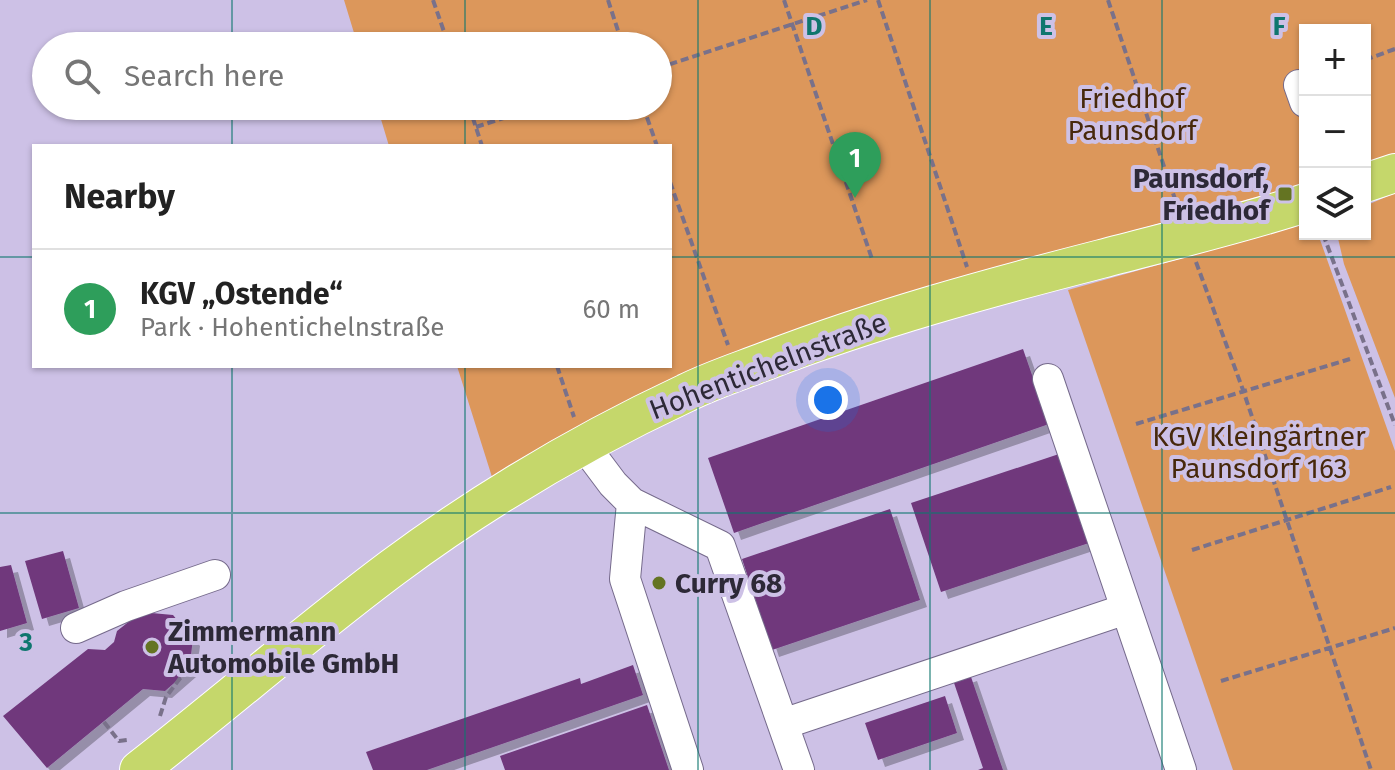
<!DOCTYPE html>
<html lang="en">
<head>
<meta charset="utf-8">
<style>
	:root { --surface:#fff; --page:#f6f6f6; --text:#222; --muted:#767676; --line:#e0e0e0; --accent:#0f766e }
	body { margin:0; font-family:"Fira Sans",sans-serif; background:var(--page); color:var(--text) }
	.controls { position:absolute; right:24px; top:24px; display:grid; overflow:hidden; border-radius:0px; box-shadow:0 2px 6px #0004 }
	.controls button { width:72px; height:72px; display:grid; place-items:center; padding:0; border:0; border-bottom:2px solid var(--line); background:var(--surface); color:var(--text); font:40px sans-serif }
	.you { position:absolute; left:828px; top:400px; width:28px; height:28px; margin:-20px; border:6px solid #fff; border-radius:50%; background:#1a73e8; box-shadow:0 0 0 12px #1a73e833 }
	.badge { display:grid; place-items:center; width:52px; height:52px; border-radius:50%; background:var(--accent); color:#fff; font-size:26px; font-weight:700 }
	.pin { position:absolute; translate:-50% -66px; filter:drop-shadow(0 2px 4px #0008) }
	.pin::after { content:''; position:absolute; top:42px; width:28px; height:24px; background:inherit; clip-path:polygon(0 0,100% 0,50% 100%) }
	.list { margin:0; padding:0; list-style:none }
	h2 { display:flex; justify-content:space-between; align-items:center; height:104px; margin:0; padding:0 32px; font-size:34px }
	h2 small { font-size:26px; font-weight:400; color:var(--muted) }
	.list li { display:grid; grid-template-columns:52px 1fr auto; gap:24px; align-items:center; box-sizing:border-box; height:120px; padding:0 32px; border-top:2px solid var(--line) }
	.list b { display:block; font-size:30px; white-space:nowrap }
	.list p { margin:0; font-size:26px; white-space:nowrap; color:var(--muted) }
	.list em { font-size:26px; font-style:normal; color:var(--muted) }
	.icon { flex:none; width:44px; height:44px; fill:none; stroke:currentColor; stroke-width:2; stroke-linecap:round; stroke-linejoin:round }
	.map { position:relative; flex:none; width:1395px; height:770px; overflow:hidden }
	.search { position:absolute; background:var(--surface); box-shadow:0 2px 6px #0004; left:32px; top:32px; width:640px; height:88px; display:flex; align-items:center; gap:20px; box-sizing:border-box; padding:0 28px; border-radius:44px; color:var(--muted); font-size:30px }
	.panel { position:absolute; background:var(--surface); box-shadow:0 2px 6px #0004; left:32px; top:144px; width:640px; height:224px; border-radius:0px }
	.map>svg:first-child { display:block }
	.green { fill:#dc975b }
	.building { fill:#70387c; filter:url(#shadow) }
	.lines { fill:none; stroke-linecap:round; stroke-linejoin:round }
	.minor-casing { stroke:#756a8b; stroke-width:32 }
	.major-casing { stroke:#fff; stroke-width:40 }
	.path { stroke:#79718a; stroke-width:4; stroke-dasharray:8 4; stroke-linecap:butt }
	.minor { stroke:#fff; stroke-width:30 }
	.major { stroke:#c5d76b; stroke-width:38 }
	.grid { fill:none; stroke:#0f766e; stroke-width:2; stroke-opacity:0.55 }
	.poi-dot { fill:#647422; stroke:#cdc1e6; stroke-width:3 }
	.labels { text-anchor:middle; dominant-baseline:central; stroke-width:8; stroke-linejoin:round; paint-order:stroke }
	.park-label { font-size:28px; fill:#47280b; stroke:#cdc1e6 }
	.poi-label { font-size:28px; font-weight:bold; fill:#2d2937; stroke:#cdc1e6; text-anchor:start }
	.street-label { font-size:28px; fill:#2d2937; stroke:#cdc1e6 }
	.grid-label { font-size:26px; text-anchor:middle; font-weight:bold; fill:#0f766e; stroke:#cdc1e6; stroke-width:8; stroke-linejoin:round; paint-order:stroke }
</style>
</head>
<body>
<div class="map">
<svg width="1395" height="770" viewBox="0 0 1395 770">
	<defs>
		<filter id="shadow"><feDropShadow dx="7" dy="7" stdDeviation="0" flood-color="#0004"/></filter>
	</defs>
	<rect width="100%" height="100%" fill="#cdc1e6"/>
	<path class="green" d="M344,0H1395V153L1365,163V30H1305V184L980,272L492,477L457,366H670V146H389L377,106H658V46H358Z
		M1395,193V398L1344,264L1337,234H1365V206Z
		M1305,224V234H1318L1395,451V770H1233L1068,290Z"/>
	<path class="building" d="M1023,349L1049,424L734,533L708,458Z
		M1059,454L1089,543L941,592L911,503Z
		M890,509L920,600L772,650L742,559Z
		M63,551L79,608L42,619L25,561Z
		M11,565L27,623L0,631V567Z
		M141,612L173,615L193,639L189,670L165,691L143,689L47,768L3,716L88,649L105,650L114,642L117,631Z
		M633,665L643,695L427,770H373L366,752L580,678L581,684Z
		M970,674L1003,770H978L983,768L953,680Z
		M945,696L957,733L878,760L865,723Z
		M647,705L669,770H505L500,756Z"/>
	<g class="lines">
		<g class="minor-casing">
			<path id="minor" d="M1299,85L1305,102
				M1048,379L1181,770
				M583,444L613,484L632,503L720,546L799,770
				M632,503L625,579L688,770
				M76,628L126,606L215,575
				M783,724L1126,609"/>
		</g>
		<g class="major-casing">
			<path id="major" d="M1365,183L1395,173
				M139,770C224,704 305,633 392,568C485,499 581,442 686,393C712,380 740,371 766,361C875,319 988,288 1101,259C1169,241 1238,225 1305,203"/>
		</g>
		<path class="path" d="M433,0L449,46
			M608,0L623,46
			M784,0L872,259
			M878,0L967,267
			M1108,0L1178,208
			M1365,60L1395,49
			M658,68L867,0
			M469,106L482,146
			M643,106L657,146
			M476,127L540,106
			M670,182L728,345
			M1323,234L1395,425
			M1196,262L1243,390L1371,770
			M557,366L574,417
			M1136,424L1350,359
			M1192,550L1391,487
			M1221,681L1395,628
			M160,716L166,697L181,677
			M104,722L119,741L127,740"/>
		<use href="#minor" class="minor"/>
		<use href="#major" class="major"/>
	</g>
	<path class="grid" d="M232,0V46M465,0V46M698,0V770M930,0V770M1162,0V770M232,106V146M465,106V146M0,257H34M670,257H1395M232,366V770M465,366V770M0,513H1395"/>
	<g class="poi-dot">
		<rect x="1277" y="186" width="16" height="16" rx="4"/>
		<circle cx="659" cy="583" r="8"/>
		<circle cx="152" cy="647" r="8"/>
	</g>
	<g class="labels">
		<g class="park-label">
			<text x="1132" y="98">Friedhof<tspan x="1132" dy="32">Paunsdorf</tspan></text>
			<text x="1259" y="436">KGV Kleingärtner<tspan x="1259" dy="32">Paunsdorf 163</tspan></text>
		</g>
		<g class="poi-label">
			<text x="1269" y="178" text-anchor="end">Paunsdorf,<tspan x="1269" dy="32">Friedhof</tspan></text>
			<text x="675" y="583">Curry 68</text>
			<text x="168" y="631">Zimmermann<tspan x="168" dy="32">Automobile GmbH</tspan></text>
		</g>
		<g class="street-label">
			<text transform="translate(768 366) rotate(-21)">Hohentichelnstraße</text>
		</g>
	</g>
	<g class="grid-label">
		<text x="814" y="35">D</text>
		<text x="1046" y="35">E</text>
		<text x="1279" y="35">F</text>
		<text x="26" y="651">3</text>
	</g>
</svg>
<div class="controls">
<button>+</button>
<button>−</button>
<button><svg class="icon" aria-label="layers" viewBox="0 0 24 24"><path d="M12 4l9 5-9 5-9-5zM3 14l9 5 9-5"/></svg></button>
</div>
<div class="you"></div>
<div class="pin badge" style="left:855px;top:198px;background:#2e9e5b">1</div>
<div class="search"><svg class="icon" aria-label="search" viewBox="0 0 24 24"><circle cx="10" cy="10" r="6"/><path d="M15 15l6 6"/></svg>Search here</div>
<section class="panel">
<h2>Nearby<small></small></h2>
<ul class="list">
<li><span class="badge" style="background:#2e9e5b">1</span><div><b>KGV „Ostende“</b><p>Park · Hohentichelnstraße</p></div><em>60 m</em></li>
</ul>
</section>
</div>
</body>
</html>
